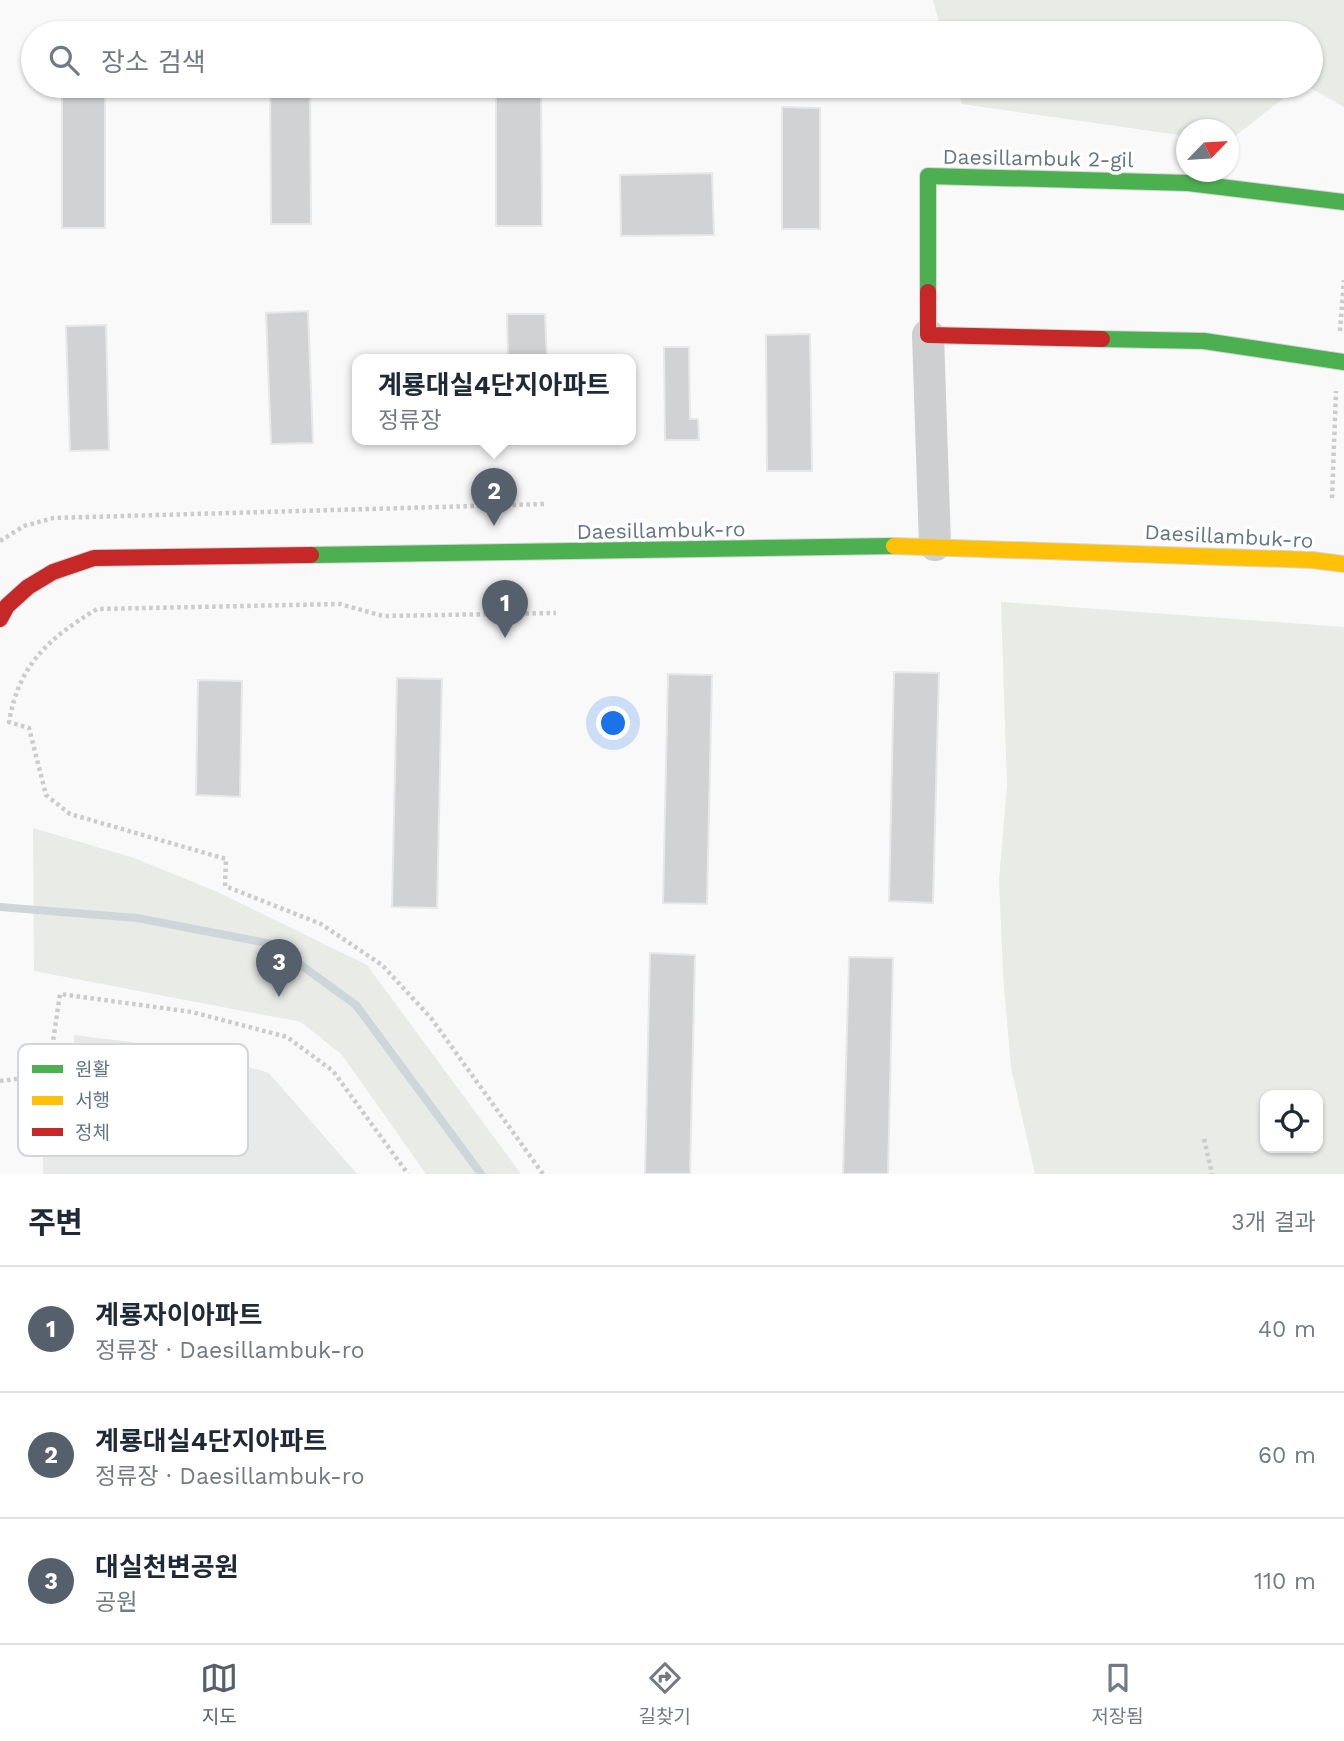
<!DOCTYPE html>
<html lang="ko">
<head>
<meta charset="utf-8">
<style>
	:root { --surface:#fff; --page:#f6f6f7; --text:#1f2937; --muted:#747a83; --line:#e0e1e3; --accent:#56606c }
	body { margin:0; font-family:"Work Sans","Noto Sans KR",sans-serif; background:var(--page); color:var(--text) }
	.controls { position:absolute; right:21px; bottom:21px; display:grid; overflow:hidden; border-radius:14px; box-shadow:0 2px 5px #0004 }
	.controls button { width:63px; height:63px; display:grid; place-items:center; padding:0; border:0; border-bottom:2px solid var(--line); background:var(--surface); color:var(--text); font:35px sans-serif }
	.compass { position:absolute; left:1176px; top:119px; width:63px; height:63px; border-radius:50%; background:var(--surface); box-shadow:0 2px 5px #0004; rotate:65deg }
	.you { position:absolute; left:614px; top:724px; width:24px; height:24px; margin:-18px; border:5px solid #fff; border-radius:50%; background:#1a73e8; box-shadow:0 0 0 10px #1a73e833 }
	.badge { display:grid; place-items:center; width:46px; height:46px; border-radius:50%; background:var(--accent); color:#fff; font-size:23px; font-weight:700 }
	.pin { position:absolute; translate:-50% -58px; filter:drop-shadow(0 2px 4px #0008) }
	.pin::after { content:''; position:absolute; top:37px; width:24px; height:21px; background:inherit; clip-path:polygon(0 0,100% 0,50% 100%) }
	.popup { position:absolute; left:352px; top:354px; width:284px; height:91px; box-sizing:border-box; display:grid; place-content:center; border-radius:14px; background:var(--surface); filter:drop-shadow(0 2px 5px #0005); font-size:23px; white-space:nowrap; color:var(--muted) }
	.popup b { font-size:26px; color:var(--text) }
	.popup::after { content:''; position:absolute; left:50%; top:100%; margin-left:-14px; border:14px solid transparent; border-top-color:var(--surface) }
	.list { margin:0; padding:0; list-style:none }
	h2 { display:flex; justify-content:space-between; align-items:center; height:91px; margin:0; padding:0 28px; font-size:30px }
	h2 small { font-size:23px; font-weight:400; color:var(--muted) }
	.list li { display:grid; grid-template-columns:46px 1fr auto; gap:21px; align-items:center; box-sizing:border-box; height:126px; padding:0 28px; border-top:2px solid var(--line) }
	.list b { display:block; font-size:26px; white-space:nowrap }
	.list p { margin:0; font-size:23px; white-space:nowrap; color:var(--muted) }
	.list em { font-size:23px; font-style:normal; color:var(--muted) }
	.icon { flex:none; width:38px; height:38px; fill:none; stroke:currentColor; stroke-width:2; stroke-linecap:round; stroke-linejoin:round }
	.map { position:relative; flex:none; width:1344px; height:1174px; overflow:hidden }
	.search { position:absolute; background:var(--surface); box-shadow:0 2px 5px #0004; left:21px; right:21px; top:21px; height:77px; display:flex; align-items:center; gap:18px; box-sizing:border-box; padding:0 24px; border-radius:38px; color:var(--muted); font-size:26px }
	.sheet { height:469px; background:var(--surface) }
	nav { display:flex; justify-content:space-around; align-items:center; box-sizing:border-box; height:98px; border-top:2px solid var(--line); background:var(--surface); font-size:19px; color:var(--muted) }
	nav a { display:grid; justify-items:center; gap:4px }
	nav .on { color:var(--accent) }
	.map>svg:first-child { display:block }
	.built { fill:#e8e9e9 }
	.green { fill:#e8ebe6; fill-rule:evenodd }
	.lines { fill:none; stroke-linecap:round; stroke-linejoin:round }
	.stream { stroke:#ced6d9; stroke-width:8 }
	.building { fill:#d0d2d3; stroke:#e8e8e8; stroke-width:2 }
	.fast-casing { stroke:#d5d6d7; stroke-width:18 }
	.slow-casing { stroke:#d5d6d7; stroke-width:18 }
	.jam-casing { stroke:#d5d6d7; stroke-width:18 }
	.path { stroke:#cbcccd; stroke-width:4.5; stroke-dasharray:3.5 3.5; stroke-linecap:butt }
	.street { stroke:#cecfd0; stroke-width:32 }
	.fast { stroke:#4caf50; stroke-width:16 }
	.slow { stroke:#ffc107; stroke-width:16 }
	.jam { stroke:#c62828; stroke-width:16 }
	.labels { text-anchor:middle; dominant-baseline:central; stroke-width:7; stroke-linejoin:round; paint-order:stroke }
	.street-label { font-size:21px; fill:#657683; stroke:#fff }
	.key { fill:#fff; stroke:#d1d6da; stroke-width:2 }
	.key-label { font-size:19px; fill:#657683 }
</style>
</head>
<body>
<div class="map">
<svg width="1344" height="1174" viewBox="0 0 1344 1174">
	<rect width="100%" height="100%" fill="#f9f9f9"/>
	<path class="built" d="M74,1035L187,1049L269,1073L357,1174H43V1089L75,1090Z"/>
	<path class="green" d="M933,0H1344V107L1307,86H1311V33H942Z
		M957,86H1299L1229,141L1228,130H1186V136L962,104Z
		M1001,602L1344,627V1174H1035L1011,1068L1003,973L999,880L1007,786ZM1265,1095H1318V1148H1265Z
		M33,828L134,858L220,893L367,965L521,1174H426L342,1055L301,1022L34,971Z"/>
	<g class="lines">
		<path class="stream" d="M0,907L137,918L272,944L356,1005L481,1174"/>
	</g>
	<path class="building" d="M62,86H105V228H62Z
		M270,86H310L311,224H271Z
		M496,92H541L542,226H496Z
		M782,107L820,108V229H782Z
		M712,173L714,235L621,236L620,175Z
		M308,311L313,443L271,444L266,313Z
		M507,314H545L547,360H508Z
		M106,325L109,450L70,451L66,326Z
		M810,334L812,471H767L766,335Z
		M664,347H689L690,419H698L699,440H665Z
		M894,672L939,673L933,903L889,901Z
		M668,674L712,675L707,904L663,903Z
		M397,678L442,679L437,908L392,907Z
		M198,680L242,681L240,797L196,795Z
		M650,953L695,955L690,1174H645Z
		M849,957L893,958L888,1174H843Z"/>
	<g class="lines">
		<g class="fast-casing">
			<path id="fast" d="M928,292V176L1188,183L1344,202
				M1102,339L1204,341L1344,362
				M311,555L894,546"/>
		</g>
		<g class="slow-casing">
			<path id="slow" d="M894,546L1312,560L1344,564"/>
		</g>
		<g class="jam-casing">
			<path id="jam" d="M928,292V335L1102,339
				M0,619L7,606L28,587L53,572L94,558L311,555"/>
		</g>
		<path class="path" d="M1340,331L1344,280
			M1332,498L1336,391
			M0,541L24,526L53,518L544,504
			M0,1081L48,1075L60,994L192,1012L287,1037L333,1071L408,1174
			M1204,1139L1212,1174
			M543,1174L431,1018L382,965L321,924L225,886L226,859L70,814L46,795L29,728L9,722C19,664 48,639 97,609L340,604L383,616L556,613"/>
		<path class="street" d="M928,335L935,545"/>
		<use href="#fast" class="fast"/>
		<use href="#slow" class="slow"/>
		<use href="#jam" class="jam"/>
	</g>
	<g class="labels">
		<g class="street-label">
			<text transform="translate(1038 158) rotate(1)">Daesillambuk 2-gil</text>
			<text transform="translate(661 530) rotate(-1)">Daesillambuk-ro</text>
			<text transform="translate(1229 536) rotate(3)">Daesillambuk-ro</text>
		</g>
	</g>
	<rect x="18" y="1044" width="230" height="112" rx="10" class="key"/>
	<rect x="32" y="1065" width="31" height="8" fill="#4caf50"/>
	<rect x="32" y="1096" width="31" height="9" fill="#ffc107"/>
	<rect x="32" y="1128" width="31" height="8" fill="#c62828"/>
	<g class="key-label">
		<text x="75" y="1076">원활</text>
		<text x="75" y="1107">서행</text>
		<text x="75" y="1139">정체</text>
	</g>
</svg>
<div class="controls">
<button><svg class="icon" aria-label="locate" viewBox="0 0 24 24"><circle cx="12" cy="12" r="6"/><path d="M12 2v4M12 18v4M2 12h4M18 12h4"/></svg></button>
</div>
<svg class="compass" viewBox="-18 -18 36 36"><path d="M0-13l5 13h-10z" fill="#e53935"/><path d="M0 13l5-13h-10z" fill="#747a83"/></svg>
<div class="you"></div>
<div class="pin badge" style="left:505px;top:638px">1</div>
<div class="pin badge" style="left:494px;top:526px">2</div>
<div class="popup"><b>계룡대실4단지아파트</b>정류장</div>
<div class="pin badge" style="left:279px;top:997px">3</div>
<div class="search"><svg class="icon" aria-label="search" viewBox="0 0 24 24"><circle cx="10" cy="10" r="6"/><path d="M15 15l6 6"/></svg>장소 검색</div>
</div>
<section class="sheet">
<h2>주변<small>3개 결과</small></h2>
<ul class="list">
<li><span class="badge">1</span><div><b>계룡자이아파트</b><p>정류장 · Daesillambuk-ro</p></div><em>40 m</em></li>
<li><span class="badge">2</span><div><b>계룡대실4단지아파트</b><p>정류장 · Daesillambuk-ro</p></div><em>60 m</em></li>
<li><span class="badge">3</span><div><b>대실천변공원</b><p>공원</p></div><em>110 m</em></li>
</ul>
</section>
<nav>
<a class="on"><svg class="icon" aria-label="map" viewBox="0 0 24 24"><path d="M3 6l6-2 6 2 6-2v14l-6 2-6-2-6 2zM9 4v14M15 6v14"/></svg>지도</a>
<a><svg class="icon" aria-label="directions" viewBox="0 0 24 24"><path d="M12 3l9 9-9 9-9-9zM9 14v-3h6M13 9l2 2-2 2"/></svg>길찾기</a>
<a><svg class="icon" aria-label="saved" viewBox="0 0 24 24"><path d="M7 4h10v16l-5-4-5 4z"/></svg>저장됨</a>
</nav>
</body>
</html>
